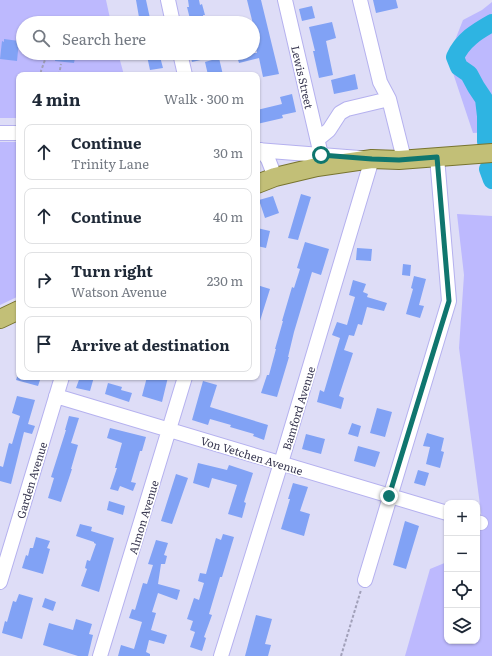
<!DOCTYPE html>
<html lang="en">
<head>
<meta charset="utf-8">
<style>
	:root { --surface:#fff; --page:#f6f6f7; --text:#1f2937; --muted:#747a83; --line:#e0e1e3 }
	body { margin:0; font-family:Literata,serif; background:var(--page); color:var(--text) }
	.controls { position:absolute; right:12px; bottom:12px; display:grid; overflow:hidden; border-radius:8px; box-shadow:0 1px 3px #0004 }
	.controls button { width:36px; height:36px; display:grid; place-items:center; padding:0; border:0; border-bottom:1px solid var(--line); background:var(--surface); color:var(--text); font:20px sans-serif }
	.stop { position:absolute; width:12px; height:12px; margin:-9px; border:3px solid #0f766e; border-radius:50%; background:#fff }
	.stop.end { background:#0f766e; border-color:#fff; box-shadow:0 1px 4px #0008 }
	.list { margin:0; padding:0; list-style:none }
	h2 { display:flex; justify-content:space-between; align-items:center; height:52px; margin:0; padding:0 16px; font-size:17px }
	h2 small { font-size:13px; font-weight:400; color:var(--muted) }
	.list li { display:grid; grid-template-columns:26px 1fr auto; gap:12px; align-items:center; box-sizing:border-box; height:56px; margin:0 8px 8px; padding:0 8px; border:1px solid var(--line); border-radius:8px }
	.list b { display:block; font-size:15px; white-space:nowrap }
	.list p { margin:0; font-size:13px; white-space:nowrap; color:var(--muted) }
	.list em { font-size:13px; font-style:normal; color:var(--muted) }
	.icon { flex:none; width:22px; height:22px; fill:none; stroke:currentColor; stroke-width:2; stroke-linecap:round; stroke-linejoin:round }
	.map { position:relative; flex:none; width:492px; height:656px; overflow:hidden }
	.search { position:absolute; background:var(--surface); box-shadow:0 1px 3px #0004; left:16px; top:16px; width:244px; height:44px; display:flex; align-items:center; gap:10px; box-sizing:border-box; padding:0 14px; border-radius:22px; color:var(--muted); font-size:15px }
	.panel { position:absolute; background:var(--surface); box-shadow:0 1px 3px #0004; left:16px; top:72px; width:244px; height:308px; border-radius:8px }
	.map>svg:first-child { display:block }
	.green { fill:#bdb9fe }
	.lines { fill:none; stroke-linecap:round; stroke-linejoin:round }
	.river { stroke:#2eb4e2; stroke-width:18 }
	.building { fill:#81a2f5 }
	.minor-casing { stroke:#b5b1ef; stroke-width:16 }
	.major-casing { stroke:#78742f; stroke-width:20 }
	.path { stroke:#a1a0b9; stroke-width:2; stroke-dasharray:3 2; stroke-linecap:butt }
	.minor { stroke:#fff; stroke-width:14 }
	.major { stroke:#c2bf77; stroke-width:18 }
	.route { stroke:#0f766e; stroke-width:5 }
	.labels { text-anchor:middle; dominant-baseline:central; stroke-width:3.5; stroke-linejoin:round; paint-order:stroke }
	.street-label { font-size:11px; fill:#3a3952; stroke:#fff }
</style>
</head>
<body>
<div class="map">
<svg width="492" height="656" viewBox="0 0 492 656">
	<rect width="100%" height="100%" fill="#deddf7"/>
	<path class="green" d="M0,0H106L111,23H23V53H118L124,75H19V118H0Z
		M492,2V132L473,133L448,58L463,20L482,10Z
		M0,142H19V296L0,305Z
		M457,214L492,216V656H405L430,569L447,562V641H477V536L483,527L459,348L464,275Z"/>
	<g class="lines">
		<path class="river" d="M486,142V116L484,99L476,87L469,74L459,67L455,57C463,40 476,32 492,23
			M488,169L492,180"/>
	</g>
	<path class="building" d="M136,0H146L151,23H140Z
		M188,0H199L200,5L202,4L205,15H203L204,21L191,23L187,7H189Z
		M247,0H261L279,74L263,77L259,58L239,63L236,53H257L254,41L257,40Z
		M373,0H396L398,8L376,13Z
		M312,6L315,18L302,21L299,9Z
		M332,22L336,38L326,41L333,75L319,78L313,51H315L309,27Z
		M4,39L19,41L17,61L0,59L2,41L4,42Z
		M56,53H76L74,63L55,61Z
		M159,53L163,68L150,70L147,56Z
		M190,53H217L218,56L192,62Z
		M219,58L223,75H208L205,62Z
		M355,74L358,89L334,94L331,80Z
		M292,94L296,112L282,115L283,118L257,124V110L282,104L280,97Z
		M301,194L311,197L298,240L288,238Z
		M273,196L279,213L265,218L259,200Z
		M257,228L270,231L266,248L257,246Z
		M305,242L329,249L321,275L312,272L294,332L288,357H289L277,397L261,393L267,375H269L276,349H275L283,321H282L292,287L294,288L300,269L297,268Z
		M357,248L372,249L371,261L356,260Z
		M403,264L411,265L410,276L402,275Z
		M414,276L426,279L419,305L424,306L420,318L406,314L413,289L411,288Z
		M353,280L366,284L363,292L368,294L367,297L387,303L384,311L367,307L362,325L358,324L354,336L349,335L344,350L353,353L339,396L344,398L341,409L317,402L320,390L324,392L340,338L332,335L337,322L347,325L355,297L349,295Z
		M257,285L270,289L259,324L257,323Z
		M17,377H41L38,386L16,380Z
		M80,377H94L90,391L76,388Z
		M147,377H168L162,402L142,396Z
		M203,381L217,385L210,407L268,425L264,440L253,436L254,434L230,427L231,425L210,419L208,425L192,420Z
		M108,383L122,387L121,390L132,393L129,402L105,394Z
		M17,396L35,400L28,424L35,426L32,434L24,432L11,484L0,481V466L3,467L9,443L12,444L20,416L12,413Z
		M377,408L392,412L385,437L370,433Z
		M69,416L79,418L71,443L78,445L71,469H72L61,502L48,498L54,478L51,477L66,430H65Z
		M352,423L361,426L358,437L348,434Z
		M110,428L146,437L142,451H140L131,482L136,483L133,491L120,486L118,491L110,489L117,468H115L122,443L107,438Z
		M427,433L444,438L441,451L444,452L440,468L426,464L430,447L423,446Z
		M306,434L325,439L321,454L302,449Z
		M358,446L380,452L375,467L354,461Z
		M198,463L227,470L229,465L253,473L244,502L246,503L242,518L228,514L237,485L212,478L209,488L193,483Z
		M418,470L429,473L425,486L414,483Z
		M176,474L188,478L172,524L161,521Z
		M293,483L308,487L300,511L310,514L304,536L281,529L290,499H288Z
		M109,501L125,506L123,515L107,510Z
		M405,521L419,526L406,569L393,565Z
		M80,524L92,527L91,531L114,538L99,592L81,586L87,569L85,568L87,560L90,561L96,544L94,543V542L76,536Z
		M223,534L234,537L222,577H220L209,614L212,615L204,637L206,638L202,651L190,647L195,632L190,630L193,621L187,619L194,598L199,600L204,583L198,581L200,573L206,574L216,538L221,540Z
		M36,537L50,541L47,548L50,549L43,574L22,568L26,555L28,556L30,548H33Z
		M156,540L168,543L164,555L167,556L165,564H161L158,584L180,590L177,600L158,593L152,612L156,613L151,630L167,635L164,644L149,640L146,652L150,654V656H118L121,645L134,649L142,622L129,618L132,609L135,610L143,583L147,584L153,565L148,564Z
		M19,594L33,598L22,639L2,633L5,621L7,622L13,601L16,602Z
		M45,598L56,602L53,611L42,607Z
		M256,615L272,619L265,644L271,645L268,656H245Z
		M76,619L92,624L89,634L93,635L88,656H78L43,645L49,623L73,630Z"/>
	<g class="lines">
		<g class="minor-casing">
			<path id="minor" d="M168,0L173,23
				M285,0L321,155
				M360,0L380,82L389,99
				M180,53L185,75
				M0,133H19
				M318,139L329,130L340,113L347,109L389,99L404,159
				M261,150L268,159L275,177
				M56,396L447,513
				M477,522L481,523
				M365,580L449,301L437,157
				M0,582L62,377
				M100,656L185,377
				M221,656L281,463L372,159L257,150"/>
		</g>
		<g class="major-casing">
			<path id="major" d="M257,184L275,177L317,167L372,159L399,160L492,153
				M0,319L19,310"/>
		</g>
		<path class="path" d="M41,53L46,57L41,71V75
			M59,75L61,64
			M341,656L361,590"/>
		<use href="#minor" class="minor"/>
		<use href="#major" class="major"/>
	</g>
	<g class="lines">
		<path class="route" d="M321,155L372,159L399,160L437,157L449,301L389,496"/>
	</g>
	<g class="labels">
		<g class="street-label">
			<text transform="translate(303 77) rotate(77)">Lewis Street</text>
			<text transform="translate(298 408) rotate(-73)">Bamford Avenue</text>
			<text transform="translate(252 455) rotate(17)">Von Vetchen Avenue</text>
			<text transform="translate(31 480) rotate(-73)">Garden Avenue</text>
			<text transform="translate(143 517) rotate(-73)">Almon Avenue</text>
		</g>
	</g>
</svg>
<div class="controls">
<button>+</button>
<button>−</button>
<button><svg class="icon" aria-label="locate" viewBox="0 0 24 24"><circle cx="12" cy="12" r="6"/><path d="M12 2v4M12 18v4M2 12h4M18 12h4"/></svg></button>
<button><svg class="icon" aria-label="layers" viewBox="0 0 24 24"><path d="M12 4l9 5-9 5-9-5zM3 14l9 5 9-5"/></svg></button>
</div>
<div class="stop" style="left:321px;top:155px"></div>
<div class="stop end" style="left:389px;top:496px"></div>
<div class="search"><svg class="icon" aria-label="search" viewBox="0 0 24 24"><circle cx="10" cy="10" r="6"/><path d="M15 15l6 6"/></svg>Search here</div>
<section class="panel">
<h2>4 min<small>Walk · 300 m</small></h2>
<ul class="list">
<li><svg class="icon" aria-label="ahead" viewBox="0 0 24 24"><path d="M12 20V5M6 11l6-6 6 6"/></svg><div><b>Continue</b><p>Trinity Lane</p></div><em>30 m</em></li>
<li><svg class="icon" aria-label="ahead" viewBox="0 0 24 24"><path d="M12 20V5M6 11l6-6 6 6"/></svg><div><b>Continue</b></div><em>40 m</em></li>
<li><svg class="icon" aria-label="right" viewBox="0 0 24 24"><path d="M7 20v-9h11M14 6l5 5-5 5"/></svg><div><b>Turn right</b><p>Watson Avenue</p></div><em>230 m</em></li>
<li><svg class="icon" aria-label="arrive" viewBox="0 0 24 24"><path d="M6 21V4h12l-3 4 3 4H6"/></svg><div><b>Arrive at destination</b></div></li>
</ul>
</section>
</div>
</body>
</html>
